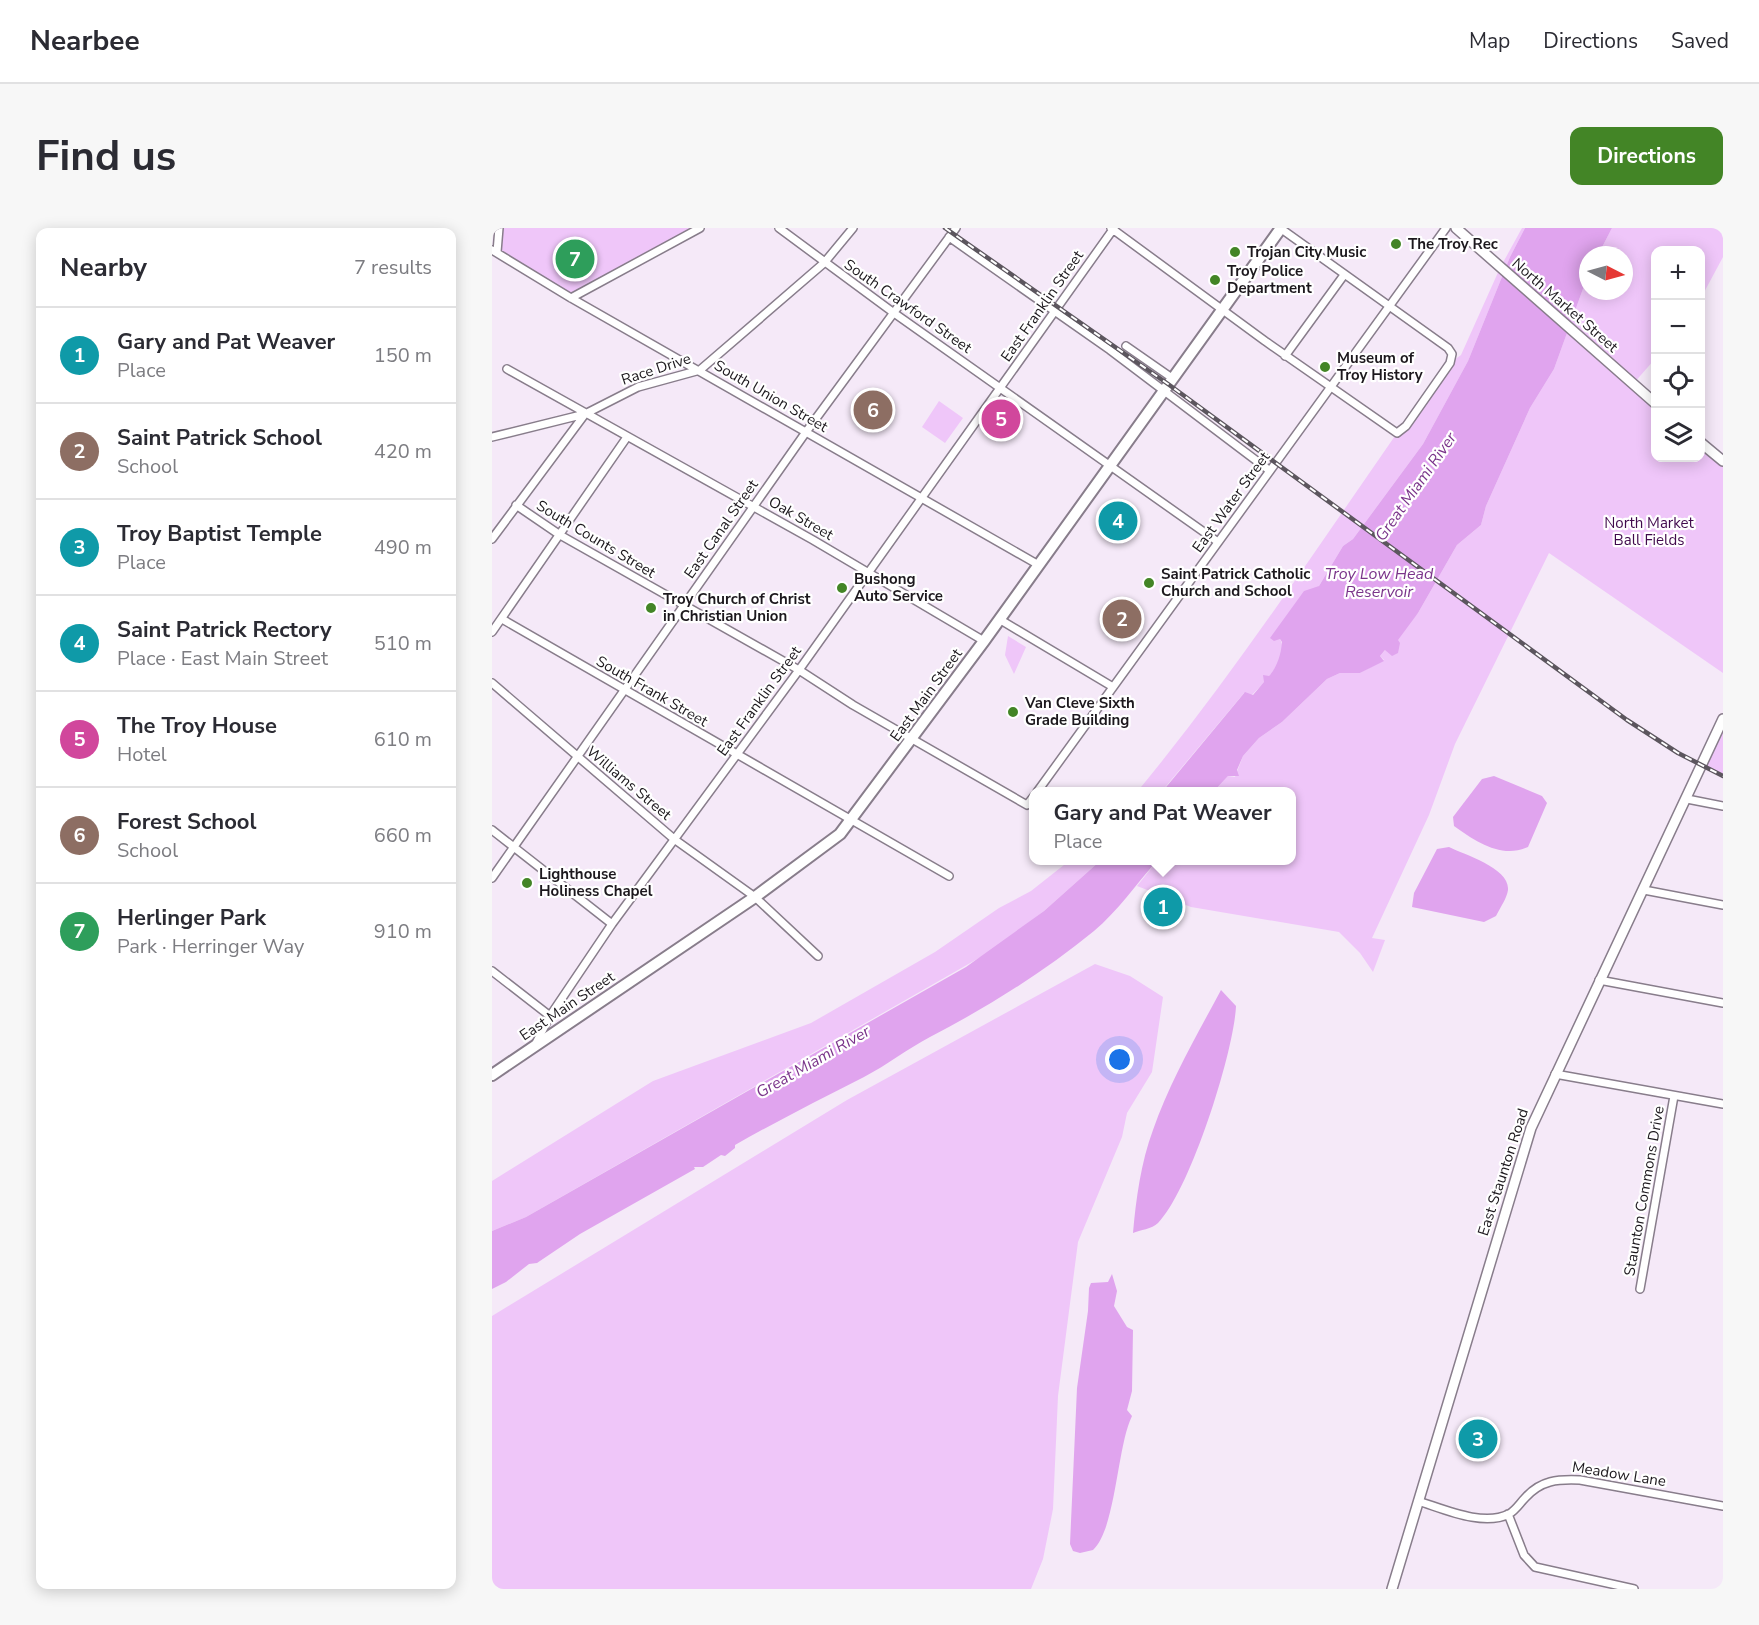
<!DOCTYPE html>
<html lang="en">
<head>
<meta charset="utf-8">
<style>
	:root { --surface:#fff; --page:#f7f7f7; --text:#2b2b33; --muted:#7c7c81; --line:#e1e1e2; --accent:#438526 }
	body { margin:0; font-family:"Nunito Sans",sans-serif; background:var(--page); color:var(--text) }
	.controls { position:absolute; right:18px; top:18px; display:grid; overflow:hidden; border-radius:12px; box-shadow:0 3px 15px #0003 }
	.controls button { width:54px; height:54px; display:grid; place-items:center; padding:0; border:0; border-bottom:2px solid var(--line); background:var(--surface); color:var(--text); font:30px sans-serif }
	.compass { position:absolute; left:1087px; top:18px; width:54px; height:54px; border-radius:50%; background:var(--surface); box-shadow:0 3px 15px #0003; rotate:96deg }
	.you { position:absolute; left:628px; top:832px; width:21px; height:21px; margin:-15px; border:4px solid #fff; border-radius:50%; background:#1a73e8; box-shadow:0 0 0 9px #1a73e833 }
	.badge { display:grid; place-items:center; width:39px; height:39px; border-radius:50%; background:var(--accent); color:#fff; font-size:20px; font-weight:700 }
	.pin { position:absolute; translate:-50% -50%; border:3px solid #fff; box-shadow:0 2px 6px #0006 }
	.popup { position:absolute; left:537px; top:559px; width:267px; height:78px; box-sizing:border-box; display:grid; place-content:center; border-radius:12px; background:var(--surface); filter:drop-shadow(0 2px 4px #0005); font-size:20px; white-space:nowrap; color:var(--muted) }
	.popup b { font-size:22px; color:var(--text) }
	.popup::after { content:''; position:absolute; left:50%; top:100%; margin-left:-12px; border:12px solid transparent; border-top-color:var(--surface) }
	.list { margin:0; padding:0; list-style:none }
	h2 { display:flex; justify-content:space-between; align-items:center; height:78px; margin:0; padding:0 24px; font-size:26px }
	h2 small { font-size:20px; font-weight:400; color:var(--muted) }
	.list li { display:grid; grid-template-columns:39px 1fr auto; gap:18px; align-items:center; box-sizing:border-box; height:96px; padding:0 24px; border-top:2px solid var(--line) }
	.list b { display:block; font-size:22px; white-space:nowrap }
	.list p { margin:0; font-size:20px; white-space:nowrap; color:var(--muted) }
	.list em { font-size:20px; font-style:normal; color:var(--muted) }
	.icon { flex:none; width:33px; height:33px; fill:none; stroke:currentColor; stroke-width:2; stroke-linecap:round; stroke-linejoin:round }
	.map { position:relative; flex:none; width:1231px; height:1361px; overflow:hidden; border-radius:12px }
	header { display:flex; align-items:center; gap:36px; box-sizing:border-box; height:84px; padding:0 30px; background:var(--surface); border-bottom:2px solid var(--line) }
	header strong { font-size:28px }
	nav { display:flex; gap:33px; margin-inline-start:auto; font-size:21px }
	.intro { display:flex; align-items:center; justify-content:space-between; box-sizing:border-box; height:144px; padding:0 36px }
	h1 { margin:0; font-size:42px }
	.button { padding:15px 27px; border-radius:12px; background:var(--accent); color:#fff; font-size:21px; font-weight:700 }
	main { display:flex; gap:36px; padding:0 36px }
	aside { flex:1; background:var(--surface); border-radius:12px; box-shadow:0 3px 15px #0003 }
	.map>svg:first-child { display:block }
	.green { fill:#efc6f9 }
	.water { fill:#e0a4ee }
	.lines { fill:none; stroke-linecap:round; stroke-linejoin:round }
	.street-casing { stroke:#887d8b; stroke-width:10 }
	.secondary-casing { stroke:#887d8b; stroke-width:12 }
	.primary-casing { stroke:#887d8b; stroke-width:14 }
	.street { stroke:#fff; stroke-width:7 }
	.secondary { stroke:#fff; stroke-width:9 }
	.primary { stroke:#fff; stroke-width:10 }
	.rail-casing { stroke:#5c565e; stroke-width:4.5 }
	.rail { stroke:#fff; stroke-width:2; stroke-dasharray:7; stroke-linecap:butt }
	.poi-dot { fill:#438526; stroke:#fff; stroke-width:2 }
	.labels { text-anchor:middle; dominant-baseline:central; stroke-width:4.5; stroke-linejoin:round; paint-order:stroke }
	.poi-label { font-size:15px; font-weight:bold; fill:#1c181d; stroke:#fff; text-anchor:start }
	.street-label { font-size:15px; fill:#1c181d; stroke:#fff }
	.park-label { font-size:15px; fill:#410a4d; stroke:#fff }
	.water-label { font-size:16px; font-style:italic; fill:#7a348a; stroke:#fff }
</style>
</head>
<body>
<header>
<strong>Nearbee</strong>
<nav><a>Map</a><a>Directions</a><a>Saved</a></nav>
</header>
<div class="intro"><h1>Find us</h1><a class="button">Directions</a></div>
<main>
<aside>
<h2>Nearby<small>7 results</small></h2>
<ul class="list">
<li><span class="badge" style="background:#0f9aa8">1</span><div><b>Gary and Pat Weaver</b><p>Place</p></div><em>150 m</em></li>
<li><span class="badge" style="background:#8d6e63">2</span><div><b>Saint Patrick School</b><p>School</p></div><em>420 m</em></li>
<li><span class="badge" style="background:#0f9aa8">3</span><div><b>Troy Baptist Temple</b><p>Place</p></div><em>490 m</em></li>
<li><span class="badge" style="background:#0f9aa8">4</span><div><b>Saint Patrick Rectory</b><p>Place · East Main Street</p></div><em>510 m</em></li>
<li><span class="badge" style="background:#d1479c">5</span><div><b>The Troy House</b><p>Hotel</p></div><em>610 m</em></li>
<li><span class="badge" style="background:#8d6e63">6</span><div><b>Forest School</b><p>School</p></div><em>660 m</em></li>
<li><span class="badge" style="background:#2e9e5b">7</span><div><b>Herlinger Park</b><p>Park · Herringer Way</p></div><em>910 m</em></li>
</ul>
</aside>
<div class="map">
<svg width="1231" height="1361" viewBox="0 0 1231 1361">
	<rect width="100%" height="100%" fill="#f5e9f8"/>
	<path class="green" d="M7,0H208L79,70L5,24Z
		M1030,0H1033L1018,29L976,133L931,216L861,311L851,318L827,358L788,411C798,430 772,454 760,467L752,465L670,563L645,564C739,450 821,326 905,205L914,198L958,135L969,127L1008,40Z
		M1120,0H1231V29L1209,70L1208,22H1164L1163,131L1141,156L1163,176L1164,230H1208L1209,214L1231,233V445L1057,325L963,516L937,587L880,710L893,712L881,744L868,725L847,704L699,679L645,658L665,633L800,632V564L722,563L736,548L743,549L751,528L767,510L790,494L835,451L848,445H868L892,432L888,428L926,385L965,317L989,297L994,278L1038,180L1062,141L1096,47V63H1132V27H1106Z
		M447,173L471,190L453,215L430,199Z
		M516,408L534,419L522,446L513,427Z
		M1231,491V546L1211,538Z
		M577,633H608L552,683L494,726L34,989L0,1003V953L161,853L319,795L443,724L507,680L539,663Z
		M603,736L638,748L671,769L660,844L635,885L630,909L586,1014L566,1168L561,1281L551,1331L539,1361H8L0,1356V1088L355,872Z"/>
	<path class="water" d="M1033,0H1120L1106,27H1096V47L1062,141L1038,180L994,278L989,297L965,317L926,385L906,412L908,415L906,425L900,428L893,422L888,428L892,433L868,445H848L835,451L790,494L767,510L751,528L745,542L747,548H736L722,563L670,564L753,464L761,467L772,454L771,447L777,448C785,439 789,427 790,414L788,411L782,413L778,410L812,363L827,358L851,318L861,311L931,216L976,133L1018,29Z
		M1002,548L1050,568L1055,575L1036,619C1010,631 984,614 962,598L961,589L990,551Z
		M957,619C973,627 1018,640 1016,662C1015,670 1008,680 1004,688L992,694L920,679L922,665L945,621Z
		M608,633H665C644,656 626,683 602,703C552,744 494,780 438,809C415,821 395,837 372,849C329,871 285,893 243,917V920L233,928L229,927L211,939H202L203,941L88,1006L45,1035L37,1036L14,1054L0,1061V1003L34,989L474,739L552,683Z
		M729,762L744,778C742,824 698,963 666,995C660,1001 648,1002 641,1005C644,971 649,934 661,902C678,853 705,807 729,762Z
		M620,1046L625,1063L622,1078L635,1099L641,1102L640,1163L635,1182L640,1188C625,1218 624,1301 601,1322L588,1325L581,1323L578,1316L585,1160L596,1083L597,1060L599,1055L616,1054Z"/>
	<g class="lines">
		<g class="street-casing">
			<path id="street" d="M287,0L402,85L726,314
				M619,0L773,113L905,205L914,198L958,135L960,126L956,120L788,0
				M457,9L618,122L778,243
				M0,22L79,70L545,336
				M5,24L7,0
				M79,70L208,0
				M634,118L680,150
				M793,128L852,47
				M15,141L321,312L492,413
				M0,209L93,186L146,159L208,142L332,35L361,0
				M24,277L68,307L307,442L361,477L535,577L542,568
				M0,311L93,186
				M10,391L457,648
				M507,391L621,459
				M0,404L135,209
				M0,455L182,611L263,669L326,728
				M545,564L954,0
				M1195,571L1231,578
				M0,602L120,696
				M0,650L314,204L464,0
				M1152,662L1231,677
				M0,743L58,788
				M1107,752L1231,775
				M44,815L58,788L120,696L307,442L622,0
				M1063,846L1231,876
				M1148,1061L1182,868
				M926,1273C952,1281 991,1299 1017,1286C1024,1282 1028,1275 1033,1270C1049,1252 1066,1251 1088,1252L1231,1278
				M1016,1286L1032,1327L1043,1339L1142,1361"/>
		</g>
		<g class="secondary-casing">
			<path id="secondary" d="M964,0L1164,176
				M1208,214L1231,233
				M900,1361L1039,900L1231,491"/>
		</g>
		<g class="primary-casing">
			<path id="primary" d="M0,847L263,669L348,606L492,413L789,0"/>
		</g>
		<use href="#street" class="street"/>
		<use href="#secondary" class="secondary"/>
		<use href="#primary" class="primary"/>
		<g class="rail-casing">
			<path id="rail" d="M453,0L676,156L1135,492L1186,525L1231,548"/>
		</g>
		<use href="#rail" class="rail"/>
	</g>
	<g class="poi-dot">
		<circle cx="904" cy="16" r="6"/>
		<circle cx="743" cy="24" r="6"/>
		<circle cx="723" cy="52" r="6"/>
		<circle cx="833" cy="139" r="6"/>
		<circle cx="657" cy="355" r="6"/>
		<circle cx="350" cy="360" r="6"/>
		<circle cx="159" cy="380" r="6"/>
		<circle cx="521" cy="484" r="6"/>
		<circle cx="35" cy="655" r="6"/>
	</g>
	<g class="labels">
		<g class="poi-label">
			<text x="916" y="16">The Troy Rec</text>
			<text x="755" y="24">Trojan City Music</text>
			<text x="735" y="43">Troy Police<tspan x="735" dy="17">Department</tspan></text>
			<text x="845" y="130">Museum of<tspan x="845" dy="17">Troy History</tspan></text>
			<text x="669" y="346">Saint Patrick Catholic<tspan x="669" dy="17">Church and School</tspan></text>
			<text x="362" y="351">Bushong<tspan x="362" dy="17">Auto Service</tspan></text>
			<text x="171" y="371">Troy Church of Christ<tspan x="171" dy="17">in Christian Union</tspan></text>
			<text x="533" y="475">Van Cleve Sixth<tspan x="533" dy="17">Grade Building</tspan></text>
			<text x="47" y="646">Lighthouse<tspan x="47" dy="17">Holiness Chapel</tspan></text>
		</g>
		<g class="street-label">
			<text transform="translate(1073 77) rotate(41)">North Market Street</text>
			<text transform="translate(416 78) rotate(35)">South Crawford Street</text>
			<text transform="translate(550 78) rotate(-55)">East Franklin Street</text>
			<text transform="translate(164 141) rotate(-18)">Race Drive</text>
			<text transform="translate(279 168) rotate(30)">South Union Street</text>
			<text transform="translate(739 274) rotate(-54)">East Water Street</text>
			<text transform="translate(309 290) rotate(30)">Oak Street</text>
			<text transform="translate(229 301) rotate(-55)">East Canal Street</text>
			<text transform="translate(104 311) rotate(31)">South Counts Street</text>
			<text transform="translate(160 463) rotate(30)">South Frank Street</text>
			<text transform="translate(434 467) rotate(-54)">East Main Street</text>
			<text transform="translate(267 473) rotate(-54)">East Franklin Street</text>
			<text transform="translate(137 555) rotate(40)">Williams Street</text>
			<text transform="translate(75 778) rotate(-34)">East Main Street</text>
			<text transform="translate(1011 944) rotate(-72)">East Staunton Road</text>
			<text transform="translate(1152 963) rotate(-80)">Staunton Commons Drive</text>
			<text transform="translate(1127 1246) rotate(9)">Meadow Lane</text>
		</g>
		<g class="park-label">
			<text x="1157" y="295">North Market<tspan x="1157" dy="17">Ball Fields</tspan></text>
		</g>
		<g class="water-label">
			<text transform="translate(924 259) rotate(-55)">Great Miami River</text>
			<text x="887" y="346">Troy Low Head<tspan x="887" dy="18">Reservoir</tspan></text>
			<text transform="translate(321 834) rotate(-30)">Great Miami River</text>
		</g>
	</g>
</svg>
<div class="controls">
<button>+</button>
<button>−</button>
<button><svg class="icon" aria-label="locate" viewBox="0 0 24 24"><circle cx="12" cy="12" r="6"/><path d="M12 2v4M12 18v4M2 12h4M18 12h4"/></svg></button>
<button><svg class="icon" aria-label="layers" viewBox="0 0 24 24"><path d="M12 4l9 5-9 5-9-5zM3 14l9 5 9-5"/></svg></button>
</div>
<svg class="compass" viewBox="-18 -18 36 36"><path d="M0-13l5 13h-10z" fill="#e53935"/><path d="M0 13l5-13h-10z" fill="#7c7c81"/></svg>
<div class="you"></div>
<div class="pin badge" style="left:671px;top:679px;background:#0f9aa8">1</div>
<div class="popup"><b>Gary and Pat Weaver</b>Place</div>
<div class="pin badge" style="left:630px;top:391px;background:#8d6e63">2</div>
<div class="pin badge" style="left:986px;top:1211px;background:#0f9aa8">3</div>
<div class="pin badge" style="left:626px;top:293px;background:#0f9aa8">4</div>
<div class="pin badge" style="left:509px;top:191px;background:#d1479c">5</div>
<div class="pin badge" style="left:381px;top:182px;background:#8d6e63">6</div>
<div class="pin badge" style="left:83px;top:31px;background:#2e9e5b">7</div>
</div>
</main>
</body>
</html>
